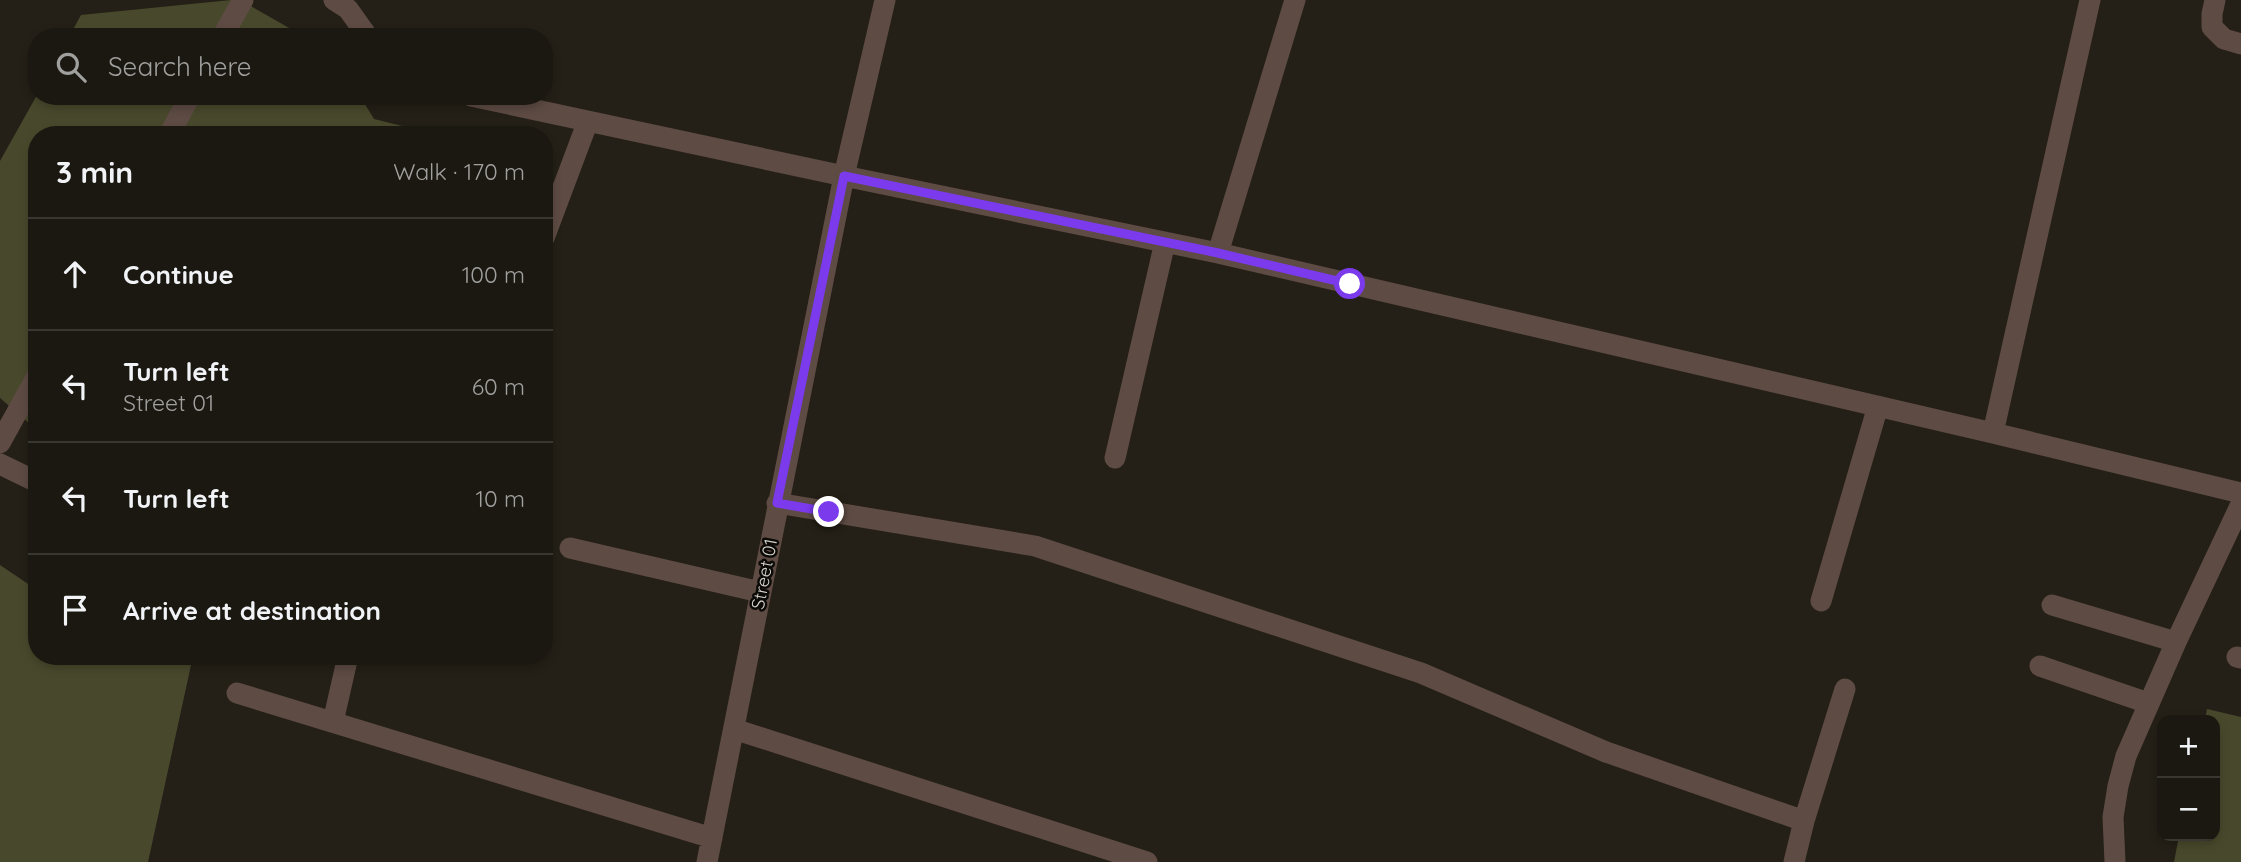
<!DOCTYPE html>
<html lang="en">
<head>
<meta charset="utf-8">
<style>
	:root { --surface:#1b1811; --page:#24211a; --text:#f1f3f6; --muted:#a0a09f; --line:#393731 }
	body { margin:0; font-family:Quicksand,sans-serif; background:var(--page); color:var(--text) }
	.controls { position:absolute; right:21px; bottom:21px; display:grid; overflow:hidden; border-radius:14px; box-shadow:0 4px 10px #0003 }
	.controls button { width:63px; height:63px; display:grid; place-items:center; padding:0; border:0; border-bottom:2px solid var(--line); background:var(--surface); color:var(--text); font:35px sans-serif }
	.stop { position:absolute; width:21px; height:21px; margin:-16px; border:5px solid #7c3aed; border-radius:50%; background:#fff }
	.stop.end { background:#7c3aed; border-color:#fff; box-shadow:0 2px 7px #0008 }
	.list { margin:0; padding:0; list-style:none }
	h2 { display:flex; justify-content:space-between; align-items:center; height:91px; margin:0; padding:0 28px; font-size:30px }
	h2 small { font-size:23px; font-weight:400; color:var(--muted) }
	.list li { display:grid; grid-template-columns:46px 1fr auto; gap:21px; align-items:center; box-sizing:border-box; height:112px; padding:0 28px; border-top:2px solid var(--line) }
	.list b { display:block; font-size:26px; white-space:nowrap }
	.list p { margin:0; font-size:23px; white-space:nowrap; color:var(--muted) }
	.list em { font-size:23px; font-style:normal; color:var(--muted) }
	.icon { flex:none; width:38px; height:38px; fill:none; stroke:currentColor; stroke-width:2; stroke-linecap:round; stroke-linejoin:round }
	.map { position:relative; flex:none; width:2241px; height:862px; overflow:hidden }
	.search { position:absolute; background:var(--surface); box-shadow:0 4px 10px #0003; left:28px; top:28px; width:525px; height:77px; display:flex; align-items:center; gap:18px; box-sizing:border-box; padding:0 24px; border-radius:28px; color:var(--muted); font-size:26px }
	.panel { position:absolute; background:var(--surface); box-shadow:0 4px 10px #0003; left:28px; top:126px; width:525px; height:539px; border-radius:28px }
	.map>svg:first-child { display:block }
	.green { fill:#48492c }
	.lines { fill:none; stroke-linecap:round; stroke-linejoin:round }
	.minor { stroke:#5e4b44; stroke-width:21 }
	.route { stroke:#7c3aed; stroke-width:9 }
	.labels { text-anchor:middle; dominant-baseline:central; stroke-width:5; stroke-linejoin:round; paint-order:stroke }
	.street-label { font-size:18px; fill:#d6d3cd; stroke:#0b0a06 }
</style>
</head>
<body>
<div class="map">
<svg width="2241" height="862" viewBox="0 0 2241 862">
	<rect width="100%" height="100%" fill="#242017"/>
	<path class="green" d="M231,0H240L305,37H69L81,15Z
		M37,95L360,96L374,119L438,135H37V430L0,398V161Z
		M0,565L37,590V656H193L148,862H0Z
		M2207,709L2241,717V862H2174L2179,836H2215V720H2205Z"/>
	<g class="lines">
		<path class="minor" d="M334,0L348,9L368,37
			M2215,0L2212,14V27L2224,39L2241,44
			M222,37L243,0
			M471,96L844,176L1218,253L1993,433L2241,493
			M169,135L190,96
			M544,238L588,121
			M1218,253L1295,0
			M1993,433L2090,0
			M0,443L37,376
			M1115,458L1165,242
			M0,464L37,482
			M777,503L1035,546L1421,673L1606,752L1804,821
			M570,548L760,592
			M1821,601L1878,406
			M2052,605L2176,642
			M2237,657L2241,658
			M2040,666L2148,703
			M237,693L712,838
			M333,722L348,656
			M734,729L1147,862
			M707,862L844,176L885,0
			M1794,862L1804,821L1845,689
			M2115,862L2113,817L2118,786L2126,756L2176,642L2241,504"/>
	</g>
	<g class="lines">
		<path class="route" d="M829,512L777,503L844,176L1218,253L1350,284"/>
	</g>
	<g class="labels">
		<g class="street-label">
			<text transform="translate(764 574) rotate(-79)">Street 01</text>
		</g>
	</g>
</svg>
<div class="controls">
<button>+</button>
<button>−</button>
</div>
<div class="stop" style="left:1350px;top:284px"></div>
<div class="stop end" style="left:829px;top:512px"></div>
<div class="search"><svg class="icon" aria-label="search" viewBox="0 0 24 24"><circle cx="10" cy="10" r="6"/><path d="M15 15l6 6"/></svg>Search here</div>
<section class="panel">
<h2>3 min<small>Walk · 170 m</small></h2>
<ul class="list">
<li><svg class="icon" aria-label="ahead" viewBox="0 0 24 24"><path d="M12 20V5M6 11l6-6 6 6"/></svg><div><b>Continue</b></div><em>100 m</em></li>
<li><svg class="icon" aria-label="left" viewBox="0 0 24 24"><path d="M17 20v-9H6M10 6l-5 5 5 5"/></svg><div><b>Turn left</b><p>Street 01</p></div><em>60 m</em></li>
<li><svg class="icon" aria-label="left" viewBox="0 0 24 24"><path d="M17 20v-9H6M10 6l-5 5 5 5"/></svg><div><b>Turn left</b></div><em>10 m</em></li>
<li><svg class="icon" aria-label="arrive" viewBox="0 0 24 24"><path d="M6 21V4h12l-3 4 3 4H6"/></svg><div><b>Arrive at destination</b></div></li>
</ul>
</section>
</div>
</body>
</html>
